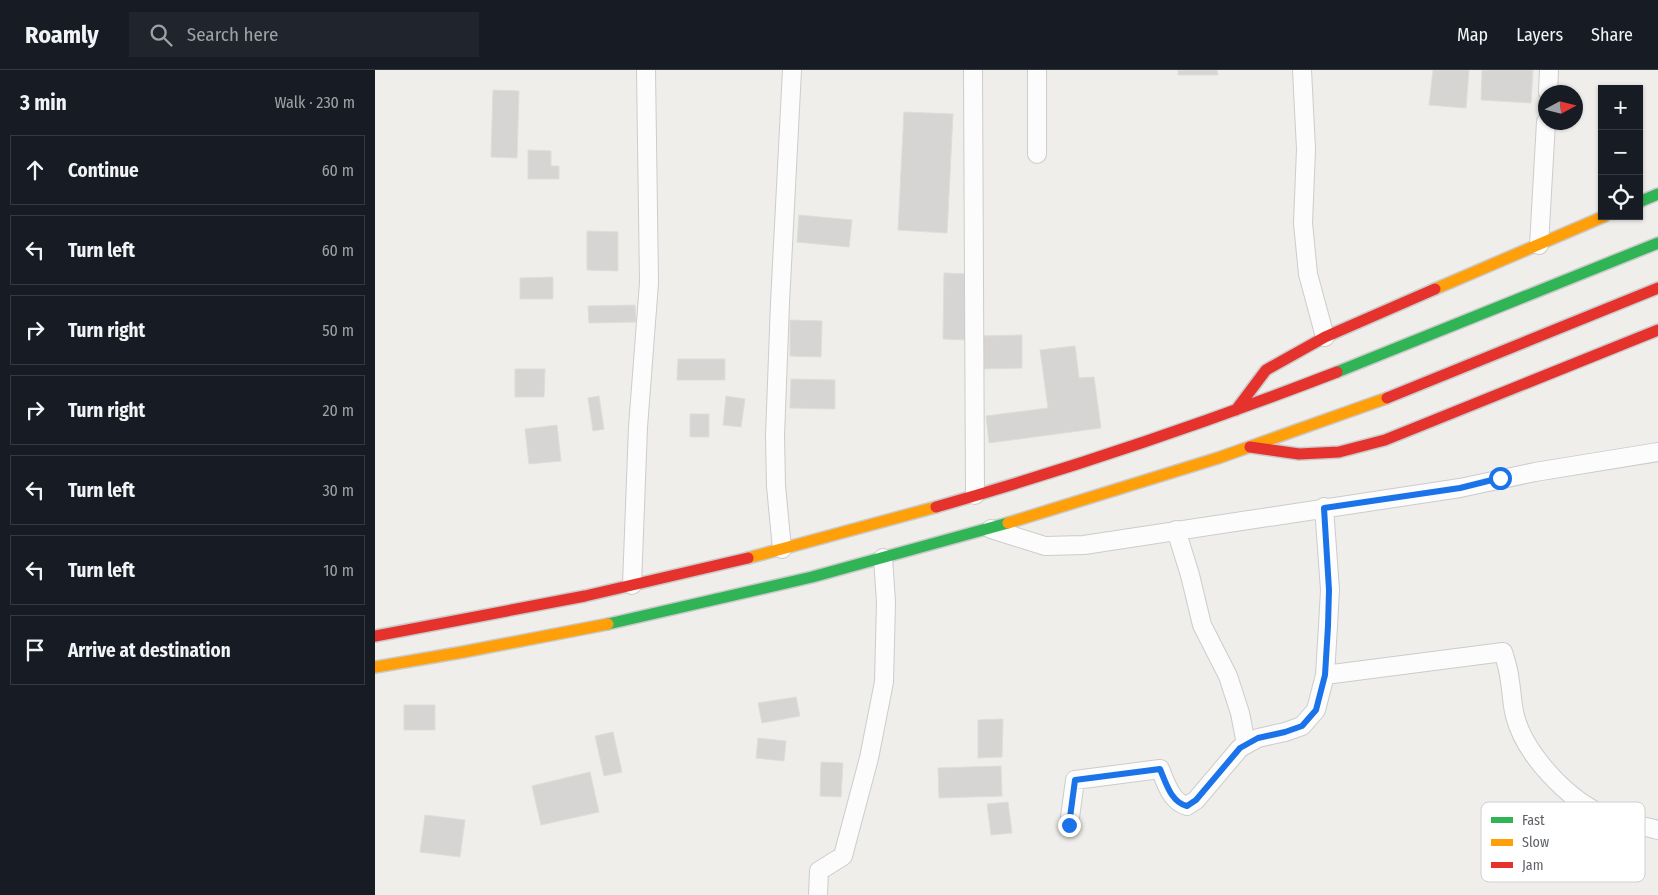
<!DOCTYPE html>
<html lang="en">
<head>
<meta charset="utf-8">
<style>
	:root { --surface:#171b24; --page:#20242c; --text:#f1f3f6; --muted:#9ea1a6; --line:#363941 }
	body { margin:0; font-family:"Fira Sans Condensed",sans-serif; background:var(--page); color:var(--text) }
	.controls { position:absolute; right:15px; top:15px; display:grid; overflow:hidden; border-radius:0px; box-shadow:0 1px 4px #0004 }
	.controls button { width:45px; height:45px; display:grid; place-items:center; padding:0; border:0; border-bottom:1px solid var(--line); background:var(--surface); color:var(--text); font:25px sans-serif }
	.compass { position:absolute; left:1163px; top:15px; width:45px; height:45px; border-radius:50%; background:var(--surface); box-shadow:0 1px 4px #0004; rotate:83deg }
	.stop { position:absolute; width:15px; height:15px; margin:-11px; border:4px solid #1a73e8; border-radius:50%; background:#fff }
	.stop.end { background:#1a73e8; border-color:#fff; box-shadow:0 1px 5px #0008 }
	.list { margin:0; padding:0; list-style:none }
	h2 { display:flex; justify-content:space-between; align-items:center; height:65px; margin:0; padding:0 20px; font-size:21px }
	h2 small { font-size:16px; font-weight:400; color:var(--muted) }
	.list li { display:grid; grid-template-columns:32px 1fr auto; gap:15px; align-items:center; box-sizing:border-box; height:70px; margin:0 10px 10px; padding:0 10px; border:1px solid var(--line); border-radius:0px }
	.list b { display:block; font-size:19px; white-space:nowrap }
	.list em { font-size:16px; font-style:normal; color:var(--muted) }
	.icon { flex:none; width:28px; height:28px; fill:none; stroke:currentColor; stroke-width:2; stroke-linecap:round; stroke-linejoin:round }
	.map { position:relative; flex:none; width:1283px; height:825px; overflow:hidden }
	header { display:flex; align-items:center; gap:30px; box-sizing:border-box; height:70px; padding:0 25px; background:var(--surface); border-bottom:1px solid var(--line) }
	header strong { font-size:24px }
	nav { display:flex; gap:28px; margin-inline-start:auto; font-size:18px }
	.search { width:350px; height:45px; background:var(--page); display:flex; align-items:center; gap:12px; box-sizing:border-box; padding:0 18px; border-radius:0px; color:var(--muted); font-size:19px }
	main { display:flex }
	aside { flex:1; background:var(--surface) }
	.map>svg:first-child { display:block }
	.building { fill:#d6d5d3; stroke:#deddd9 }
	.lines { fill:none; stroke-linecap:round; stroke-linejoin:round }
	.street-casing { stroke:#cbcccc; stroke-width:20 }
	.fast-casing { stroke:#cacacb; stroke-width:14 }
	.slow-casing { stroke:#cacacb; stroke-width:14 }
	.jam-casing { stroke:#cacacb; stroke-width:14 }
	.street { stroke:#fdfcfc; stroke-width:18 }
	.fast { stroke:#30b455; stroke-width:11 }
	.slow { stroke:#ff9f0a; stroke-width:11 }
	.jam { stroke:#e5322d; stroke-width:11 }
	.route { stroke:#1a73e8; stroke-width:6 }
	.key { fill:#fff; stroke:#cfd0d2; stroke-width:1 }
	.key-label { font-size:14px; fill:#5f6368 }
</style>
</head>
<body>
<header>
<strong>Roamly</strong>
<div class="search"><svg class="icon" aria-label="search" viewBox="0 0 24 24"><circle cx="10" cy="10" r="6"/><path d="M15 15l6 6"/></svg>Search here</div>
<nav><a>Map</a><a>Layers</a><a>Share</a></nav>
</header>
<main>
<aside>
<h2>3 min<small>Walk · 230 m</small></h2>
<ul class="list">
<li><svg class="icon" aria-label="ahead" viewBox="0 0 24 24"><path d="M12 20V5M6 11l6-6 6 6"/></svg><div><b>Continue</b></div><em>60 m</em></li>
<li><svg class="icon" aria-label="left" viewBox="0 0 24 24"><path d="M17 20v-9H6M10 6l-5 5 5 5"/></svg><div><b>Turn left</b></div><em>60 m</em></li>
<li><svg class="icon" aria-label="right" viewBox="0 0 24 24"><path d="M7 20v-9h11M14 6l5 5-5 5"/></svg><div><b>Turn right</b></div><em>50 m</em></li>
<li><svg class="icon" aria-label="right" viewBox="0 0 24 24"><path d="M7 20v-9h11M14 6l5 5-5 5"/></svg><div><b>Turn right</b></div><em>20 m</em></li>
<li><svg class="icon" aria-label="left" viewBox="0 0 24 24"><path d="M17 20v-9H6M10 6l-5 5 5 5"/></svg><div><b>Turn left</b></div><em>30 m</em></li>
<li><svg class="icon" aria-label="left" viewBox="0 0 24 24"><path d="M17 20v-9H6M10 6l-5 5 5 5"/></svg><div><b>Turn left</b></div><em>10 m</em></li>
<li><svg class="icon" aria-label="arrive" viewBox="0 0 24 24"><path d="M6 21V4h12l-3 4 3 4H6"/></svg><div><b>Arrive at destination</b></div></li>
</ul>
</aside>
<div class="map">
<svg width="1283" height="825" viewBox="0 0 1283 825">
	<rect width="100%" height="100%" fill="#efeeea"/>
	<path class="building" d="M803,0H842L843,5H803Z
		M1058,0H1094L1091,38L1054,35Z
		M1107,0H1158L1156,33L1106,30Z
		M118,20L144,21L142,88L116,87Z
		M529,42L578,44L572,163L523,160Z
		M153,80L176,81V96H184V109H153Z
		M424,145L477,150L474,177L422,172Z
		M212,161L243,162V201L212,200Z
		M569,203L594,204L592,270L568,269Z
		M178,207V229H145V208Z
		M260,235L261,252L214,253L213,236Z
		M415,250L447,251L446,287L415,286Z
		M647,265V298L607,299L606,266Z
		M700,276L704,308L719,307L726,358L614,373L611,346L673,338L665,280Z
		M303,289H350V310H302Z
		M140,299H170L169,327H140Z
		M416,309L460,310V339L415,338Z
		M224,326L229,359L218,361L213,328Z
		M351,326L370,329L366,357L348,355Z
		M315,344H334V367H315Z
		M182,355L186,391L154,394L150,359Z
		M421,627L425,646L387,653L383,633Z
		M29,635H60V660H29Z
		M628,649L627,687L603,688V650Z
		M238,662L247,702L229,706L220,666Z
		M383,668L411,671L409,691L381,688Z
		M446,692L468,693L466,727L445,726Z
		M626,696L627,726L564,728L563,698Z
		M215,702L224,742L166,755L157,716Z
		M633,732L637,763L616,765L612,734Z
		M50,745L90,750L85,787L45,782Z"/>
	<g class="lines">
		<g class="street-casing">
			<path id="street" d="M598,0L600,425
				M927,0L931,79L928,153L933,204L950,267
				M1173,22L1174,0
				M662,84V0
				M1164,175L1171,52
				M616,459L670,476L709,475L1085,418L1160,402L1283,382
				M801,460L815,505L827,555L853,606L865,643L871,674
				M407,479L401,416L400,366L405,233L417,0
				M257,515L263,357L274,213L271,0
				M950,605L1128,582C1131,591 1134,601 1135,612C1137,623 1137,635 1140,646C1150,685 1194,731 1231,746C1247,753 1266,755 1283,760
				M694,755L700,710L785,699C791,713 796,732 812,736L821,730L865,678L883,668L910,662L927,656L941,640L950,605L953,556L955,520L949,437
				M443,825L444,801L468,786L494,688L509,612L511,532L508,488"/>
		</g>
		<g class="fast-casing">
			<path id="fast" d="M1264,132L1283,124
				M962,302L1283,173
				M233,554L437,507L633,453"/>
		</g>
		<g class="slow-casing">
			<path id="slow" d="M1060,219L1230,146
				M633,453L843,388L1012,328
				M373,488L561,437
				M0,597L88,582L233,554"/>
		</g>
		<g class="jam-casing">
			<path id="jam" d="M1012,328L1283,218
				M861,340L891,300L950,267L1060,219
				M875,377L924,384L964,382L1010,370L1283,260
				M561,437C697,398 830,353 962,302
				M0,566L210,526L373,488"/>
		</g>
		<use href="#street" class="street"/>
		<use href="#fast" class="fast"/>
		<use href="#slow" class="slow"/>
		<use href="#jam" class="jam"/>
	</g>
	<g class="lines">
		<path class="route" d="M694,755L700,710L785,699C791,713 796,732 812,736L821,730L865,678L883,668L910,662L927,656L941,640L950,605L953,556L954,520L949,438L1085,418L1125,408"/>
	</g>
	<rect x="1106" y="732" width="164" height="80" rx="8" class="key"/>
	<rect x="1116" y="747" width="22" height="6" fill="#30b455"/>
	<rect x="1116" y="769" width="22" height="7" fill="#ff9f0a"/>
	<rect x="1116" y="792" width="22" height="6" fill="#e5322d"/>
	<g class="key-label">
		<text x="1147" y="755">Fast</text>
		<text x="1147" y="777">Slow</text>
		<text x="1147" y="800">Jam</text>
	</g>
</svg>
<div class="controls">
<button>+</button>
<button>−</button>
<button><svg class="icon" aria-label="locate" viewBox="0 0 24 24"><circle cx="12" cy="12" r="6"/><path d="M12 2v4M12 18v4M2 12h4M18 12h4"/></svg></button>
</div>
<svg class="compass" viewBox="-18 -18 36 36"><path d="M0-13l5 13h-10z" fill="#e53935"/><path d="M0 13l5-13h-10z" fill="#9ea1a6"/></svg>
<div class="stop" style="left:1125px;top:408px"></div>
<div class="stop end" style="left:694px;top:755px"></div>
</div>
</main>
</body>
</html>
